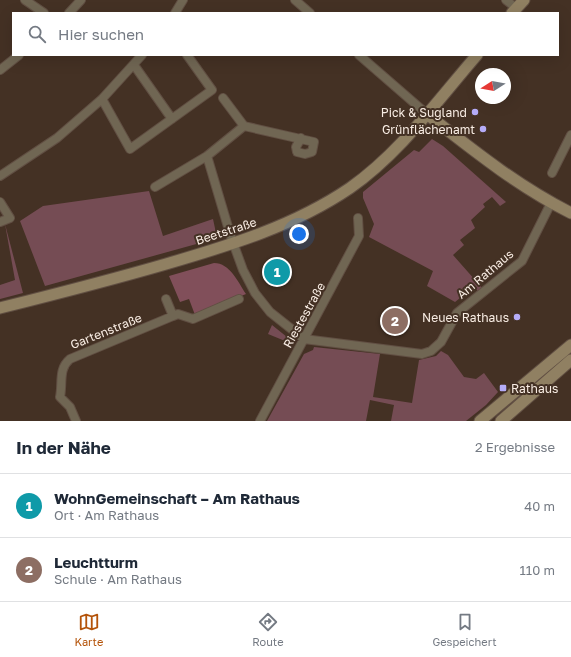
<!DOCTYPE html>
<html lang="de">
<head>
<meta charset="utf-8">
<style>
	:root { --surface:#fff; --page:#f2f2f3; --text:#1f2937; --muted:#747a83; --line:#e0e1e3; --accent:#b45309 }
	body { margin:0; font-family:"Golos Text",sans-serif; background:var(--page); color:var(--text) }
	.compass { position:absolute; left:475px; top:68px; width:36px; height:36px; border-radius:50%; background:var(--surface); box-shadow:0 4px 16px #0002; rotate:259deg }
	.you { position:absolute; left:299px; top:234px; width:14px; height:14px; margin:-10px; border:3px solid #fff; border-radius:50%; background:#1a73e8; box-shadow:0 0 0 6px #1a73e833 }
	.badge { display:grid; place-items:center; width:26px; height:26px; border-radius:50%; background:var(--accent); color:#fff; font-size:13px; font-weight:700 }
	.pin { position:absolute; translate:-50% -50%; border:2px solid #fff; box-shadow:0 1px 4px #0006 }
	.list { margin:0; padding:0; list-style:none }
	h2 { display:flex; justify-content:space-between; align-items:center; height:52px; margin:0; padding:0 16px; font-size:17px }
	h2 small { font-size:13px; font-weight:400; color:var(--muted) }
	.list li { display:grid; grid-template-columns:26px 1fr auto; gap:12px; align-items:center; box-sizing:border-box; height:64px; padding:0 16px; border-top:1px solid var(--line) }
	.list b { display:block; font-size:15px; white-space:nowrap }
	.list p { margin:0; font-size:13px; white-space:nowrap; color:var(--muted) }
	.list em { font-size:13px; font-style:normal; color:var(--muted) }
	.icon { flex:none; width:22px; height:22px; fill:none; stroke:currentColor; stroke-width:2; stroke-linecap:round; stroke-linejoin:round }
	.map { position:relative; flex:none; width:571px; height:421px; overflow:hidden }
	.search { position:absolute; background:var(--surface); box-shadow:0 4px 16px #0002; left:12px; right:12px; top:12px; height:44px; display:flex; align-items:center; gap:10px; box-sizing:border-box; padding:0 14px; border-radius:0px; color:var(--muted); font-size:15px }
	.sheet { height:180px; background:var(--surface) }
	nav { display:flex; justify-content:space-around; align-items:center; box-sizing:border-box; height:56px; border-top:1px solid var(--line); background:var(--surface); font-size:11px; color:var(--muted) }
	nav a { display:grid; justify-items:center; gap:2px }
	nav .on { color:var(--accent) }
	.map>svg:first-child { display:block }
	.green { fill:#754c54 }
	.forest { fill:#814f5a }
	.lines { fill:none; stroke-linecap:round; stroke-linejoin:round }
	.minor-casing { stroke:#614f43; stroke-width:10 }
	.secondary-casing { stroke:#614f43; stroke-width:13 }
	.minor { stroke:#706653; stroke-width:8 }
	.secondary { stroke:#908062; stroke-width:11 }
	.poi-dot { fill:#b5acf8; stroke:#443124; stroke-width:1.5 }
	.labels { text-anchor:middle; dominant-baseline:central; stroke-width:4; stroke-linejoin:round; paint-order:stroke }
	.poi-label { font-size:12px; fill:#f9ede4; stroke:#443124; text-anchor:end }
	.street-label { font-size:12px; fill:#f9ede4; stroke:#443124 }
</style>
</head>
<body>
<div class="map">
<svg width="571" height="421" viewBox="0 0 571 421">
	<rect width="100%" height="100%" fill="#443124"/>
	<path class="green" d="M432,139L443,146L506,202L500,206L492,197L483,204L485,207L471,220L475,228L460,240L464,245L453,255L483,289L479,292L474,287L455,302L427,286L433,271L369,237L374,224L363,198V192L414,150L419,152Z
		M149,191L163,236L213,219L216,233L200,243L45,286L20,221L43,206Z
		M5,224L23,293L0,299V285L15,280Z
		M272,325L287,337L290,343L268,334Z
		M314,347L380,354L373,397L412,403L419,360L436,356L441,351L448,355L464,377L476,379L484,373L498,392L486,405L466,421H391L394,405L370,400L366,421H267L304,354L313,350Z"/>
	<path class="forest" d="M214,263C230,263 238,282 246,294L195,315L189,299L180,302L169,276Z"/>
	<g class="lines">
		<g class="minor-casing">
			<path id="minor" d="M25,0L44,13
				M295,0L310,13
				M506,0L516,8
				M69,13L81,0
				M175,13L183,0
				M359,55L428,115
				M134,65L172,119
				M0,70L19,55
				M223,98L244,126
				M102,99L130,149L212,90L187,55
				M207,156L231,237L243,270L255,293L270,312L304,339L422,354L431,351L441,342L457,313L522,261L551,203
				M552,173L571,135
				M0,176L57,138L102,99L142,55
				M155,187L207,156L244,126L314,142L312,152L305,154L297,152L296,147L301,138
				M0,202L10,218L0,222
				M173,316L178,314L193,319L239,299
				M76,421L70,407L60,397C63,383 58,369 70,359L173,316L166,299
				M260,421L359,236L358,218"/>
		</g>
		<g class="secondary-casing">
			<path id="secondary" d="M512,13L524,0
				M428,115C474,151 519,187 571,213
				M0,308C56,294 111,280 166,264C231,245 294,226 350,188C400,153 437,101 477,55
				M480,421L571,345
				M501,421L571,360"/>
		</g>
		<use href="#minor" class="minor"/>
		<use href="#secondary" class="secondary"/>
	</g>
	<g class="poi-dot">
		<circle cx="475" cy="112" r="4"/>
		<circle cx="483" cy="129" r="4"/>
		<circle cx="517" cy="317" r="4"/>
		<rect x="499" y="384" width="8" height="8" rx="2"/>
	</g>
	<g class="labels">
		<g class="poi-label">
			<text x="467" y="112">Pick &amp; Sugland</text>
			<text x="475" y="129">Grünflächenamt</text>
			<text x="509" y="317">Neues Rathaus</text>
			<text x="511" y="388" text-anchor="start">Rathaus</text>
		</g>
		<g class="street-label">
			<text transform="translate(226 231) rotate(-18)">Beetstraße</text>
			<text transform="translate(485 274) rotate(-40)">Am Rathaus</text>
			<text transform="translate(304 315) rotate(-61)">Riestestraße</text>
			<text transform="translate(106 331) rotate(-22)">Gartenstraße</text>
		</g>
	</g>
</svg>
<svg class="compass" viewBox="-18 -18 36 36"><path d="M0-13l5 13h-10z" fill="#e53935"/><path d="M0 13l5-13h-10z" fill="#747a83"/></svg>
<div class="you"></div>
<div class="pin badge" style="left:277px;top:272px;background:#0f9aa8">1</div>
<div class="pin badge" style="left:395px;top:321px;background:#8d6e63">2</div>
<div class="search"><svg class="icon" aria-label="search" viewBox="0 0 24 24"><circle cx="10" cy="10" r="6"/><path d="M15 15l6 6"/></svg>Hier suchen</div>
</div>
<section class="sheet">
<h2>In der Nähe<small>2 Ergebnisse</small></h2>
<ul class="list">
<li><span class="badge" style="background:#0f9aa8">1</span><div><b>WohnGemeinschaft – Am Rathaus</b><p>Ort · Am Rathaus</p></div><em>40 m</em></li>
<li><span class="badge" style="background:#8d6e63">2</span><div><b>Leuchtturm</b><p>Schule · Am Rathaus</p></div><em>110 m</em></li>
</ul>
</section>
<nav>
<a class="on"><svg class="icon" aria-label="map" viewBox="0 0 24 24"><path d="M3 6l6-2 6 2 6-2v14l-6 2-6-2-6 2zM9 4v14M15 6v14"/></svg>Karte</a>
<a><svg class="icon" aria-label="directions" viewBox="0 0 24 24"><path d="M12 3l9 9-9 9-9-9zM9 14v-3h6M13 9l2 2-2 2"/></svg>Route</a>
<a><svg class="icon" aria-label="saved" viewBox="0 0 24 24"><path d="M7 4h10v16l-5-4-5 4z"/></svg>Gespeichert</a>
</nav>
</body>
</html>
